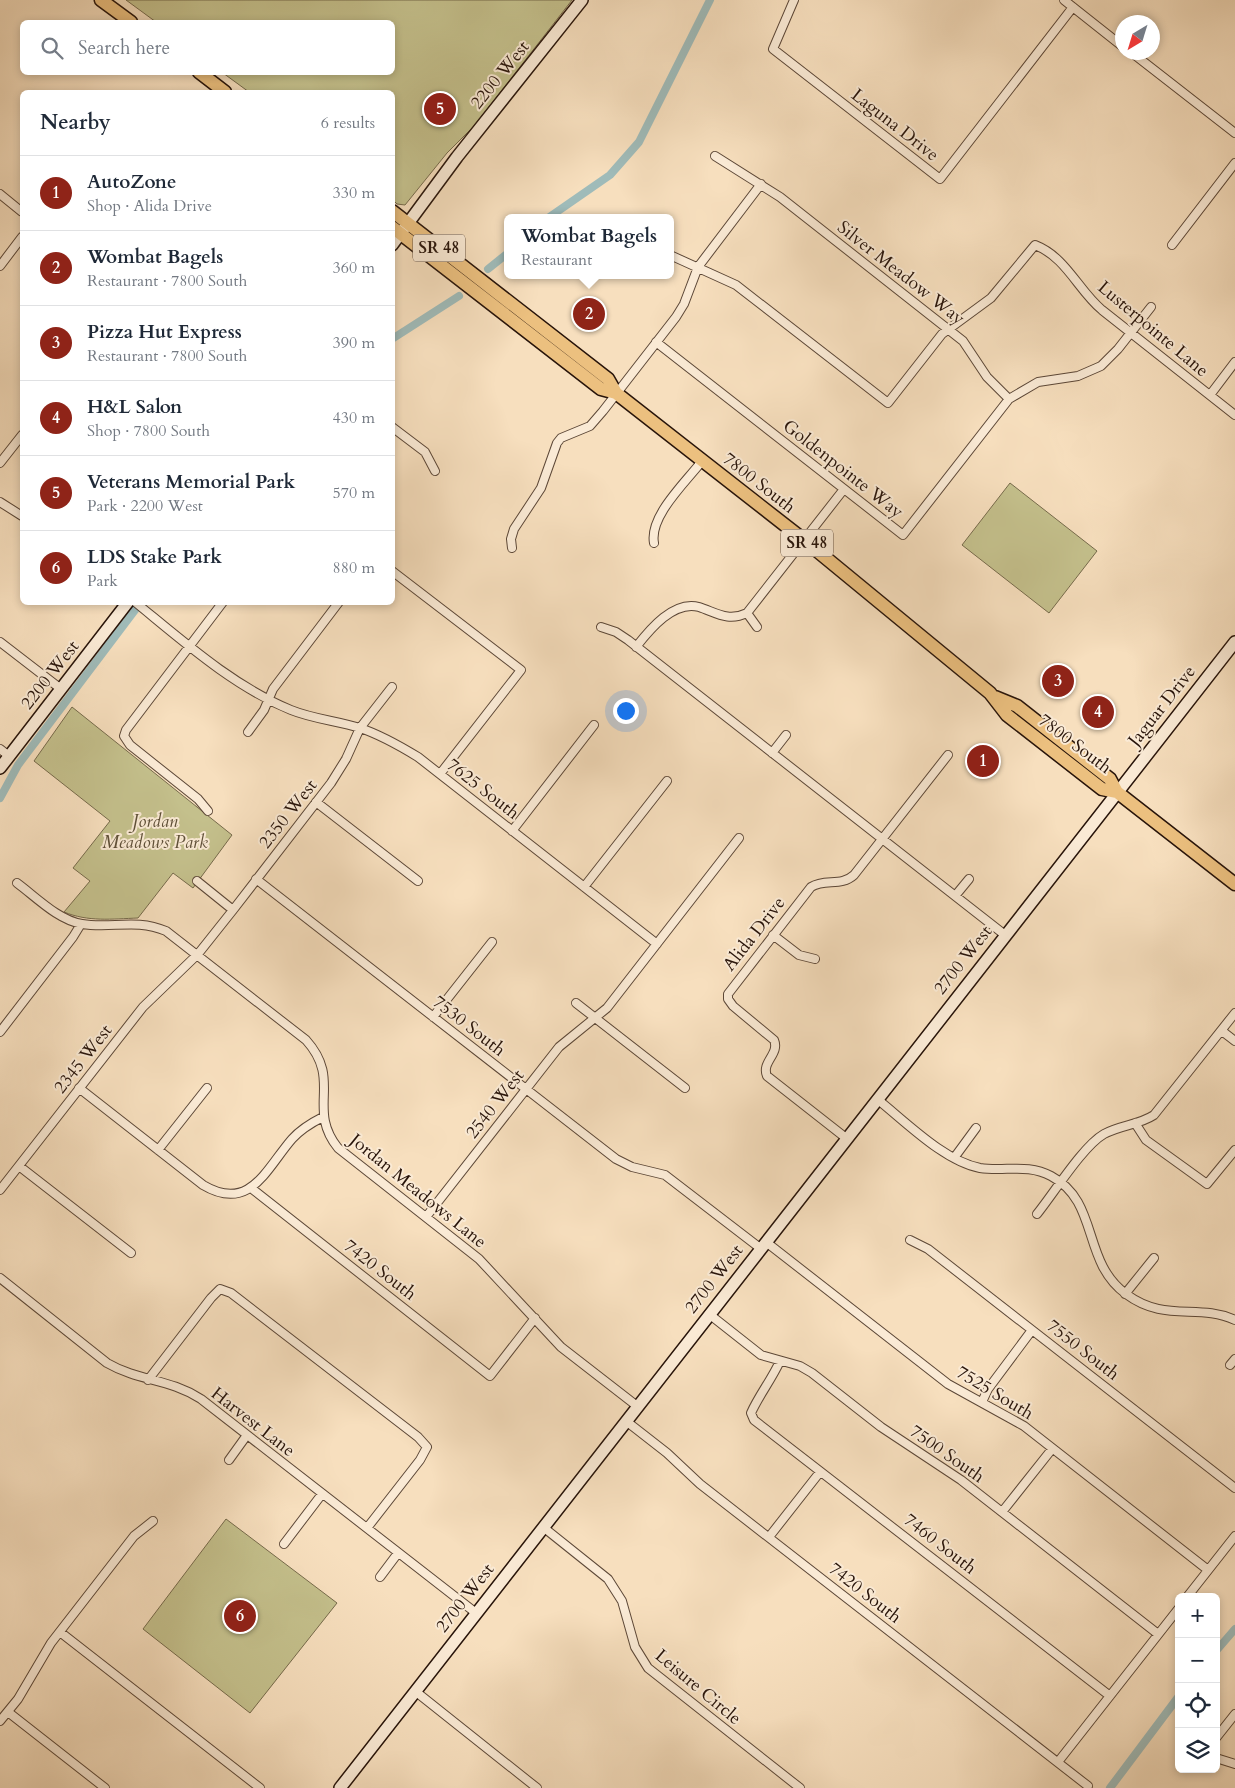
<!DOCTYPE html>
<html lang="en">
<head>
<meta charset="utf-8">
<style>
	:root { --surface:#fff; --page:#f2f2f3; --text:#1f2937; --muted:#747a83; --line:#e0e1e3; --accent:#8f2418 }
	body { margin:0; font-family:Cardo,serif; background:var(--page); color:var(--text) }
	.controls { position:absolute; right:15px; bottom:15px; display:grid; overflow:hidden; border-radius:8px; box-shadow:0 2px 8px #0003 }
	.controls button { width:45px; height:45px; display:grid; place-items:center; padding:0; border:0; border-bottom:1px solid var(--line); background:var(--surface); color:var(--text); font:25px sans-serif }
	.compass { position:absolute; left:1115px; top:15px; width:45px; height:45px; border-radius:50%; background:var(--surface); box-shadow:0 2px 8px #0003; rotate:218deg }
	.you { position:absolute; left:625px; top:710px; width:18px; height:18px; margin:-12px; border:4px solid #fff; border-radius:50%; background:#1a73e8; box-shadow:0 0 0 8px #1a73e833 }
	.badge { display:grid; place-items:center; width:32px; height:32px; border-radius:50%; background:var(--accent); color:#fff; font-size:16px; font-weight:700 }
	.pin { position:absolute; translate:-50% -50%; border:2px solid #fff; box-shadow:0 1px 5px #0006 }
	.popup { position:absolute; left:504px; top:214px; width:170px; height:65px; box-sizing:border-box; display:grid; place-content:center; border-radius:8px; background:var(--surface); filter:drop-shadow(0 1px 4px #0005); font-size:16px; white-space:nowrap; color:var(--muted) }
	.popup b { font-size:19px; color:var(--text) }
	.popup::after { content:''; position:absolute; left:50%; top:100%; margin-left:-10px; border:10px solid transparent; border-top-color:var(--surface) }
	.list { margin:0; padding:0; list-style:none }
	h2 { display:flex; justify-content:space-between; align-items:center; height:65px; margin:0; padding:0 20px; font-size:21px }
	h2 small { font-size:16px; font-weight:400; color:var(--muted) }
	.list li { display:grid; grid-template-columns:32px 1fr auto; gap:15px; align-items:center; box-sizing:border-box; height:75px; padding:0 20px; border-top:1px solid var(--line) }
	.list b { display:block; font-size:19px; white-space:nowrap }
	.list p { margin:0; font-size:16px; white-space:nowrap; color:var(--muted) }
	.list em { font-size:16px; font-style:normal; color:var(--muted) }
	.icon { flex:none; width:28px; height:28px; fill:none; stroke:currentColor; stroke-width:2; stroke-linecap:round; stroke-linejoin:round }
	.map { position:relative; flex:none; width:1235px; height:1788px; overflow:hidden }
	.search { position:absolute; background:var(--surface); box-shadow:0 2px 8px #0003; left:20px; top:20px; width:375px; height:55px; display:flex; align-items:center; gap:12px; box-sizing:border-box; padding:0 18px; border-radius:8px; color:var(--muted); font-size:19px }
	.panel { position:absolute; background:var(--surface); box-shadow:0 2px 8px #0003; left:20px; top:90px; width:375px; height:515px; border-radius:8px }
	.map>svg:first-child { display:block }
	.green { fill:#c4c08c; stroke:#766a4b }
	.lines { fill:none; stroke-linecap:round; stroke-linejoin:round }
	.canal { stroke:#9fbbb9; stroke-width:8 }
	.street-casing { stroke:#5c4737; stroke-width:10 }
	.secondary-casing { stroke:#28140a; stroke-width:14 }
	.primary-casing { stroke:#28140a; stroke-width:15 }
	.street { stroke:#faead5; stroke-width:8 }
	.secondary { stroke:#faead5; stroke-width:11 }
	.primary { stroke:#ecc07f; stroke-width:12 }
	.labels { text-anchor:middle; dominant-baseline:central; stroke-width:4; stroke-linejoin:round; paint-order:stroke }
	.shield { fill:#faead5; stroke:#675447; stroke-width:1 }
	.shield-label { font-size:16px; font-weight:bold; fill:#28140a }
	.street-label { font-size:18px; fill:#28140a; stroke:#faead5 }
	.park-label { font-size:18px; font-style:italic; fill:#5f5038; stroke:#faead5 }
</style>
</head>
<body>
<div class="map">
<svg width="1235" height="1788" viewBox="0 0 1235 1788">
	<rect width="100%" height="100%" fill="#f7dfbe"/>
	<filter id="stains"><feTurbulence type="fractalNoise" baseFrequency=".004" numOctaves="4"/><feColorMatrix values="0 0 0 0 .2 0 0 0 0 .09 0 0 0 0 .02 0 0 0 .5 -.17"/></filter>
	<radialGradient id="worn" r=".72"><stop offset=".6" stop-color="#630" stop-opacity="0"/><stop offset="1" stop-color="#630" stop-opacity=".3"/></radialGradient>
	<path class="green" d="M126,0H572L474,126L447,153L405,205L397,204L393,200L392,92H249L223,73L392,72V22H156Z
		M1010,483L1097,551L1049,613L962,545Z
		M72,707L232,835L193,888L173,873L138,918C112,919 88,922 64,912L90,881L73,868L110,821L34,761Z
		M226,1519L337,1603L250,1713L143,1629Z"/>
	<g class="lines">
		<path class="canal" d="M548,218L610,175L639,142L710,0
			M488,269L508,253
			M392,339L459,296
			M0,798L18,765L141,602
			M1216,1651L1235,1629
			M1110,1788L1179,1696"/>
		<g class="street-casing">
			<path id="street" d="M794,0L773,49L940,179L1073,7
				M1064,0L1122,46
				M1131,52L1235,133
				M715,156L780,197L963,341L987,377L1009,399
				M0,194L22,212
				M1172,245L1235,163
				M670,255L736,285L888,403L942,334L991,298L1035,245C1066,257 1078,290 1102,310L1235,415
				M0,266L22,237
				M656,342L903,535L1009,399L1038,382L1078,376L1101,366L1118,349L1151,307
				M1210,395L1235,362
				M392,427L425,452L435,471
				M0,463L22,435
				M0,502L22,516
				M654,543C649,516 686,482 702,461
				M512,548L511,539L514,529L541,488L557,443L561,438L590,426L603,411L676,317L684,304L698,267L761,184
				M392,571L521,670L440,774
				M135,602C184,642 233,686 291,710C313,719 338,721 360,728C381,735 400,746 418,757L657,944
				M747,613L757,627
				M601,627L616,632L628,640L1005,935
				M0,642L61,689
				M636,647C650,629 674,600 699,607C717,613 728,622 747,613L844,489
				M248,732L264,710L273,689L339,602
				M0,749L9,756
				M772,753L786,735
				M316,802L418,881
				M208,811L198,799L130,745L124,736L126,730L223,602
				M512,831L594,725
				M256,879L616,1159L632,1167L665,1175L760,1248
				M197,881L233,910
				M17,883C36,897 58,920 82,924C112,929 135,918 166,931L306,1040C343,1081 306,1108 338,1148L479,1259L561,1347L637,1406
				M584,887L667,781
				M955,896L969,879
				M773,935L799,955L815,959
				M576,1003L685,1088
				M433,1017L492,942
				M1222,1031L1235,1041
				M0,1032L73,937L81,924
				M79,1088L203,1185C250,1213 266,1169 292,1139C301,1129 311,1123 323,1117
				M877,1099C906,1122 944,1161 980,1168C1005,1172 1027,1163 1051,1176C1100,1202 1081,1261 1126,1294C1165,1323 1198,1303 1235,1320
				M1135,1123L1146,1140L1207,1184L1235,1150
				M846,1138L767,1076C761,1062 780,1054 774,1040L733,1006L728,999V994L811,887C825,878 841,887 854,875L948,755
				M158,1150L207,1088
				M954,1158L976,1128
				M19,1166L131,1253
				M251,1188L490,1376L535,1318
				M0,1190L143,1007L198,954L233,910L331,783L346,759L360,728L392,687
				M1037,1214C1054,1193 1083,1146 1104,1134C1120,1125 1139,1125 1154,1115L1235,1013
				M426,1217L559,1047L607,1008L739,838
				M910,1240L928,1249L1235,1488
				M766,1242L948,1384L1024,1426L1208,1570
				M0,1278L107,1363C140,1382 168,1378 201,1399L476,1613
				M1125,1294L1154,1258
				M709,1314L761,1355L800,1366L812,1373L881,1427L961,1480L1158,1634
				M780,1361C772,1379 759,1395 751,1413L754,1420L1110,1696
				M1230,1365L1235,1359
				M148,1380L211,1298L220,1289L231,1293L418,1437L427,1447L420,1460L367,1528
				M982,1402L988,1389L1032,1330
				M626,1421L667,1453L700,1484L1088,1786
				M229,1460L247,1435
				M1002,1512L1052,1449
				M543,1527L608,1579L622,1601L635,1647L648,1668L800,1788
				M769,1537L820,1472
				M284,1544L322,1494
				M380,1577L398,1553
				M1187,1597L1235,1536
				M60,1632L260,1788
				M415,1691L537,1788
				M8,1712L105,1788
				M0,1721L18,1699L51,1643L134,1536L153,1521
				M1216,1738L1235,1714
				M1216,1758L1235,1764
				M1058,1762L1179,1608"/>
		</g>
		<g class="secondary-casing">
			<path id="secondary" d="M392,245L457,157L582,0
				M0,768L128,602
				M340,1788L1235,642"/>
		</g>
		<g class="primary-casing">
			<path id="primary" d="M101,0L131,22
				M199,72L225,92
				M392,211L608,379L616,393L804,540L990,693L1007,715L1102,789L1117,792
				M392,227L601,389L616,393
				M995,697L1017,706L1110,779L1117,792L1235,884"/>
		</g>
		<use href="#street" class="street"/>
		<use href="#secondary" class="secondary"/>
		<use href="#primary" class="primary"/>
	</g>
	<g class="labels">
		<g class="shield">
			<rect x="413" y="234.5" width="52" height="27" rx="4"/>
			<rect x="781" y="529.5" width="52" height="27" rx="4"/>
		</g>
		<g class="shield-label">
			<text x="439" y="248">SR 48</text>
			<text x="807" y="543">SR 48</text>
		</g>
		<g class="street-label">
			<text transform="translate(500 75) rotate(-51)">2200 West</text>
			<text transform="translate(895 125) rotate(38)">Laguna Drive</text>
			<text transform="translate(901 273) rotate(38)">Silver Meadow Way</text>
			<text transform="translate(1153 329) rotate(40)">Lusterpointe Lane</text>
			<text transform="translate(843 469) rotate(38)">Goldenpointe Way</text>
			<text transform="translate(759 483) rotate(38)">7800 South</text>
			<text transform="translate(50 675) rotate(-52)">2200 West</text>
			<text transform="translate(1162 706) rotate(-52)">Jaguar Drive</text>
			<text transform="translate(1075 744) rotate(37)">7800 South</text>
			<text transform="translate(483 789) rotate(38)">7625 South</text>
			<text transform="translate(288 814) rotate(-52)">2350 West</text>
			<text transform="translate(754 934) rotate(-52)">Alida Drive</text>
			<text transform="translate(963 960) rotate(-52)">2700 West</text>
			<text transform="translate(469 1026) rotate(38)">7530 South</text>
			<text transform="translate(83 1059) rotate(-52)">2345 West</text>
			<text transform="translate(495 1104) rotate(-52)">2540 West</text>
			<text transform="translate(418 1191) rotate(39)">Jordan Meadows Lane</text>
			<text transform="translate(380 1270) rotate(38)">7420 South</text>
			<text transform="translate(714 1279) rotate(-52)">2700 West</text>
			<text transform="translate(1083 1350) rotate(38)">7550 South</text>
			<text transform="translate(995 1393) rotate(31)">7525 South</text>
			<text transform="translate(253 1422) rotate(38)">Harvest Lane</text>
			<text transform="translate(947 1454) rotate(35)">7500 South</text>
			<text transform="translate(940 1544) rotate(38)">7460 South</text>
			<text transform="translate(865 1593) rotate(38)">7420 South</text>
			<text transform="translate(465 1598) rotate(-52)">2700 West</text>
			<text transform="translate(698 1687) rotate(40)">Leisure Circle</text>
		</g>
		<g class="park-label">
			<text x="155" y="821">Jordan<tspan x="155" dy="21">Meadows Park</tspan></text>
		</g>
	</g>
	<rect width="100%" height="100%" filter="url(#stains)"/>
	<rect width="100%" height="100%" fill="url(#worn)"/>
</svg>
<div class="controls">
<button>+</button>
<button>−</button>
<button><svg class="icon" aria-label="locate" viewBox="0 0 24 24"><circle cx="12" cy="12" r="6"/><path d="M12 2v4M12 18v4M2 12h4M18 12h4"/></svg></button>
<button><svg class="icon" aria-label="layers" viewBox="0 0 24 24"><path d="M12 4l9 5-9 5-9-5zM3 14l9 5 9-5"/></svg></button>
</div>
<svg class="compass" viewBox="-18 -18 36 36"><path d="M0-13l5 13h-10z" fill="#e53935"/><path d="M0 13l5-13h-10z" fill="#747a83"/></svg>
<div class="you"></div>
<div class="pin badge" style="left:983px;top:761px">1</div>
<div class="pin badge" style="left:589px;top:314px">2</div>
<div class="popup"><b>Wombat Bagels</b>Restaurant</div>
<div class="pin badge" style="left:1058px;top:681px">3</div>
<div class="pin badge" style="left:1098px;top:712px">4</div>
<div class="pin badge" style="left:440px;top:109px">5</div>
<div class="pin badge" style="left:240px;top:1616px">6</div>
<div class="search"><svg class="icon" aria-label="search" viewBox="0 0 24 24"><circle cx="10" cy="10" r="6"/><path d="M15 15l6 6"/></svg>Search here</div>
<section class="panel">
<h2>Nearby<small>6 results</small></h2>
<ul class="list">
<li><span class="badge">1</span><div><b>AutoZone</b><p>Shop · Alida Drive</p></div><em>330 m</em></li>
<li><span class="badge">2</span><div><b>Wombat Bagels</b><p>Restaurant · 7800 South</p></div><em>360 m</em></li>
<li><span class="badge">3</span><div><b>Pizza Hut Express</b><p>Restaurant · 7800 South</p></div><em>390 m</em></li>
<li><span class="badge">4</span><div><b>H&amp;L Salon</b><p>Shop · 7800 South</p></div><em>430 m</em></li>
<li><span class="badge">5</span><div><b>Veterans Memorial Park</b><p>Park · 2200 West</p></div><em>570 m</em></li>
<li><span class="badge">6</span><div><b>LDS Stake Park</b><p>Park</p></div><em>880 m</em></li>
</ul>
</section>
</div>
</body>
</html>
